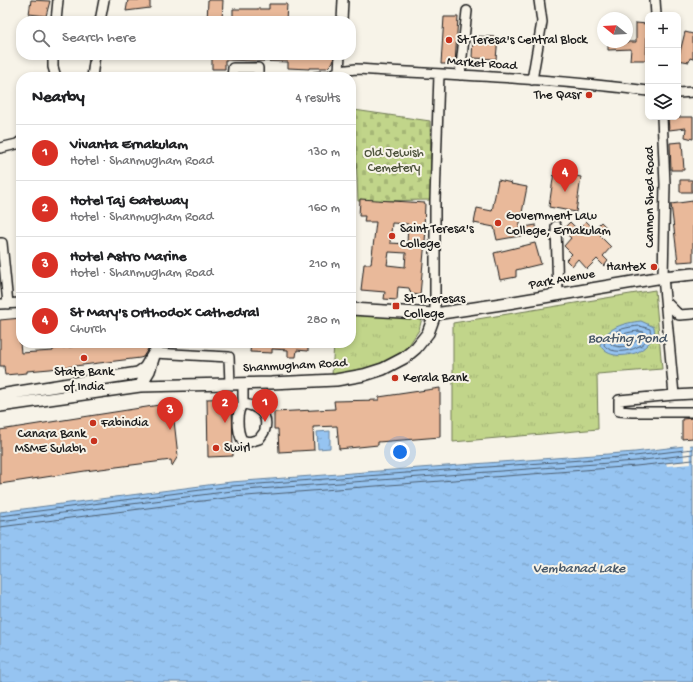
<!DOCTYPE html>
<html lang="en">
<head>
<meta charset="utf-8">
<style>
	:root { --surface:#fff; --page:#f2f2f2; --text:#202124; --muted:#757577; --line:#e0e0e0; --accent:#d93025 }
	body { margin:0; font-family:"Gochi Hand",sans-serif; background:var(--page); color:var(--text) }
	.controls { position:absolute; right:12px; top:12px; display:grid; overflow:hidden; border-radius:8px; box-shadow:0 2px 6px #0003 }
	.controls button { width:36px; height:36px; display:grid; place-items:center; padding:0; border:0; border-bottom:1px solid var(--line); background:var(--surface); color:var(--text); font:20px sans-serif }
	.compass { position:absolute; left:597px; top:12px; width:36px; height:36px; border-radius:50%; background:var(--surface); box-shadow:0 2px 6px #0003; rotate:288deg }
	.you { position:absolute; left:400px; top:452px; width:14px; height:14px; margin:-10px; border:3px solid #fff; border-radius:50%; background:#1a73e8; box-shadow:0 0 0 6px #1a73e833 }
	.badge { display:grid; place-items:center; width:26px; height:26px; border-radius:50%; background:var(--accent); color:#fff; font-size:13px; font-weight:700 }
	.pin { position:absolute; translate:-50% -33px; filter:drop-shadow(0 1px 2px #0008) }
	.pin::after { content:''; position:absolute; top:21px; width:14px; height:12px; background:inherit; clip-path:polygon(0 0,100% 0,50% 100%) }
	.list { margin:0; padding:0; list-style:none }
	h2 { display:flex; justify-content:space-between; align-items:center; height:52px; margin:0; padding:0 16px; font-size:17px }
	h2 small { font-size:13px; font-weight:400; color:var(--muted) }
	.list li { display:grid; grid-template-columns:26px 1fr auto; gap:12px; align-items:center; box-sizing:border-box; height:56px; padding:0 16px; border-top:1px solid var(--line) }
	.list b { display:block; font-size:15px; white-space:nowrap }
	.list p { margin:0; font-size:13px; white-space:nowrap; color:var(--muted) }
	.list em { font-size:13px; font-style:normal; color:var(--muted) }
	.icon { flex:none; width:22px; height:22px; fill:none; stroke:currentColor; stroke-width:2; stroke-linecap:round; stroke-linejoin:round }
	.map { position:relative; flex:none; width:693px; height:682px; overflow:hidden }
	.search { position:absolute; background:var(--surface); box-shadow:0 2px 6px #0003; left:16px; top:16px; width:340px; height:44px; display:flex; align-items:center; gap:10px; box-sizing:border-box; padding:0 14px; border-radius:16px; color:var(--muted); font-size:15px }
	.panel { position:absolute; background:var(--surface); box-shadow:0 2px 6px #0003; left:16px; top:72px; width:340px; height:276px; border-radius:16px }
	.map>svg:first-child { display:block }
	.grass { fill:url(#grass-tufts); stroke:#6e7853 }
	.cemetery { fill:url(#cemetery-stones); stroke:#6e7853 }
	.water { fill:url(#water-ripples); stroke:#65819c }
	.pier { fill:#f7f3e8 }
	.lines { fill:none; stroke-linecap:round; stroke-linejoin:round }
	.shore { stroke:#4d5f71; stroke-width:1 }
	.building { fill:#e9b99a; stroke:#1c1c1c; fill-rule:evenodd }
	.minor-casing { stroke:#1c1c1c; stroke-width:12 }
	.major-casing { stroke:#1c1c1c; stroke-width:14 }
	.minor { stroke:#f7f3e8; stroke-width:9 }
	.major { stroke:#f7f3e8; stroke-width:11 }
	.poi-dot { fill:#c8321e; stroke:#f7f3e8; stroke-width:1.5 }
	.labels { text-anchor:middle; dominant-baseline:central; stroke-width:4; stroke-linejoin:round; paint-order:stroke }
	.poi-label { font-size:13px; fill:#1c1c1c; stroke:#f7f3e8; text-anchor:start }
	.street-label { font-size:13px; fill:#1c1c1c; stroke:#f7f3e8 }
	.park-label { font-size:13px; fill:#4e543d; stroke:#f7f3e8 }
	.water-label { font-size:14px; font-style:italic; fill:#475767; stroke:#f7f3e8 }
</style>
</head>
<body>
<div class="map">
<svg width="693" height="682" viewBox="0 0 693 682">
	<defs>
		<pattern id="grass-tufts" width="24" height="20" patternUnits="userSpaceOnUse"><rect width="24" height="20" fill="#c1d58a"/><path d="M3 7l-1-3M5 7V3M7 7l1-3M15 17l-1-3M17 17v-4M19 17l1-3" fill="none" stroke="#a5b676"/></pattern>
		<pattern id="cemetery-stones" width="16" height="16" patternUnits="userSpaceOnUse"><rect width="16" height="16" fill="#c1d58a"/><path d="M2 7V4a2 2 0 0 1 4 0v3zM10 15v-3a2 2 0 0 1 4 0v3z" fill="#a5b676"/></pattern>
		<pattern id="water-ripples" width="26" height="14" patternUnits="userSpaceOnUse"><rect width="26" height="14" fill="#96c4f1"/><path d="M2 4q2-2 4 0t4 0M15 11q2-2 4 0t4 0" fill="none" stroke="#81a8ce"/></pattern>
	</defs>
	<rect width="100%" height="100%" fill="#f7f3e8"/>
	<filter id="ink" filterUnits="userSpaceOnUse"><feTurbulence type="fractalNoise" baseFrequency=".025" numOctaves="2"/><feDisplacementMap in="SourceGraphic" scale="8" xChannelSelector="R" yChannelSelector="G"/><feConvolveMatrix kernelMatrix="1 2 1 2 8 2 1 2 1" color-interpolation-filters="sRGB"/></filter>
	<g filter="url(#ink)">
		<path class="grass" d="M655,290L662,369L597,374L598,429L453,442V323Z
			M351,315L422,318L419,330L407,348L394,358L363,370L332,375L334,343H351Z"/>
		<path class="cemetery" d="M354,110L430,121L432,200L358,201Z"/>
		<path class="water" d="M641,321L654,327L655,336C650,342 645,348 638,352C625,357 607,358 600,345C606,327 624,323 641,321Z
			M330,431V448L318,449L317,432Z
			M693,445V682H0V512L231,482L635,452Z"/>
		<path class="pier" d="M683,444H690L691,464L667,466L666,463L684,461Z"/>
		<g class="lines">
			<path class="shore" d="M640,326L650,329L651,335C647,340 643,345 637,347C628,352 611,354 604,345C606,330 628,327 640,326Z
				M639,331L644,332V334C637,343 622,351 611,344V342C619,334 628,332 639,331Z
				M0,516L232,486L635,456L693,449
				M0,521L232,491L636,461L693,454
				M0,527L233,497L636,466L693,460"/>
		</g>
		<path class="building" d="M31,0L50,1L46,16L29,14Z
			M128,0H150V8L126,11Z
			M208,0H223L222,21H207Z
			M269,4H287L286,21H233V9H269Z
			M444,17H458L455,64H441Z
			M636,23L647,24L646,60H630L631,49L608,50V42H636Z
			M685,32L693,34V59L690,58L689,62L678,60Z
			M473,36L498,37L496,59L472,58Z
			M212,55H334L333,62L327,68H309V69L288,68V62L225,60V69H212Z
			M668,117H693V139L685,137L686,128L669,130Z
			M682,142L684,170H671L670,143Z
			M554,172L581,177L576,212L549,207Z
			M498,180L512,183L511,184L527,187L519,228L536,225L537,233L497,240L494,227L474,223L477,208L492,211Z
			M680,180H692V192H680Z
			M360,199L425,203L424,230H426L420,295L411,294L409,288L398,287L397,300L384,299L385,292L361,290L364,264H371L376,222H364L365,216H359ZM392,223L408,224L407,244L390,243ZM389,252L406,253L405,267L387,265Z
			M693,201V261L678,262L671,204Z
			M586,221L594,229L601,222L607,228L600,236L611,247L603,256L608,261L604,266L597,259L587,269L578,259L572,266L566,260L572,254L564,246L571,238L562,230L570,222L575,227L574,234Z
			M535,243L541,264L516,270V277L500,280L494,253Z
			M21,318V333H19L21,353L53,351V349L94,344V343H148V349L143,357L140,358L50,369L27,371V373L5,375L4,366H0V320Z
			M251,343H308V351L297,350L296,357H288V350L272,349V353L250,352Z
			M440,388V437L378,442V445L339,449L337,426L313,427L314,450L279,452L278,429H274V412L335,409L334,401L379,400V397Z
			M232,398L233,456L208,457L207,399Z
			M172,403L178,456L172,466L171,460L85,471L0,484V430Z
			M693,418V438L682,439V419Z"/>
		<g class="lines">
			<g class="minor-casing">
				<path id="minor" d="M655,0L656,15
					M56,21L58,0
					M100,21L104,0
					M342,21L343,0
					M53,55V67L56,77
					M339,71L340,55
					M460,75L467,11
					M92,77L95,55
					M232,77L233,68H258V77
					M316,77L329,76L339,71L356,69C453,75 551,78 648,91
					M532,80L542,22L539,0
					M678,93L693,92
					M662,117L665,184L663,277L674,395L619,400V411L632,412H693
					M0,148L17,144L21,141
					M556,226L558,295
					M0,243H2L8,304
					M666,302L679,315L693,314
					M0,304L21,303
					M435,314V200L439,74
					M154,353L229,357L230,384
					M243,384V404
					M674,395L693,394
					M243,404C256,405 269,414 265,429C265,432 261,436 259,439L249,442L242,440C237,431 236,411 243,404Z"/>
			</g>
			<g class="major-casing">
				<path id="major" d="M351,309L435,314L508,303L663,277L693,274
					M140,386L149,371L158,343
					M0,395L138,373L145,368L154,353
					M0,406L140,386L271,383L336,380L364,375L383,369L404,358L416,348L428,333L435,314"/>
			</g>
			<use href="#minor" class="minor"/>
			<use href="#major" class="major"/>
		</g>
	</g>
	<g class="poi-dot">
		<circle cx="449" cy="40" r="4"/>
		<circle cx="589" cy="95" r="4"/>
		<circle cx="498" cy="223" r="4"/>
		<circle cx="392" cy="236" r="4"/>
		<circle cx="654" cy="267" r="4"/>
		<rect x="392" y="302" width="8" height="8" rx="2"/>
		<circle cx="84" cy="358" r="4"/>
		<circle cx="395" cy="378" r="4"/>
		<circle cx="93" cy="423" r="4"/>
		<circle cx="94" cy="441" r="4"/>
		<circle cx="216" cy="448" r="4"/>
	</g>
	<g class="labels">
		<g class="poi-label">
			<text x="457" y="40">St Teresa's Central Block</text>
			<text x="581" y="95" text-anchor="end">The Qasr</text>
			<text x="506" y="216">Government Law<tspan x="506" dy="15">College, Ernakulam</tspan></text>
			<text x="400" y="229">Saint Teresa's<tspan x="400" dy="15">College</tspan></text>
			<text x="646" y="267" text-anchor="end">Hantex</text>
			<text x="404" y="299">St Theresas<tspan x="404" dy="15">College</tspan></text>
			<text x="84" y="372" text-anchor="middle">State Bank<tspan x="84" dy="15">of India</tspan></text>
			<text x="403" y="378">Kerala Bank</text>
			<text x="101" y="423">Fabindia</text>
			<text x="86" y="434" text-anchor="end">Canara Bank<tspan x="86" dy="15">MSME Sulabh</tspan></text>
			<text x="224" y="448">Swirl</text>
		</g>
		<g class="street-label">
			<text transform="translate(482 64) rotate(4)">Market Road</text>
			<text transform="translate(650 197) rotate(-90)">Cannon Shed Road</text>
			<text transform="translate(562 280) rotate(-10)">Park Avenue</text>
			<text transform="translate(295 366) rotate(-3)">Shanmugham Road</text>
		</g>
		<g class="park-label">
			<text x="394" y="153">Old Jewish<tspan x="394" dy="15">Cemetery</tspan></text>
		</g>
		<g class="water-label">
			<text x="627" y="339">Boating Pond</text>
			<text x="579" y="569">Vembanad Lake</text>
		</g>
	</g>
</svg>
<div class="controls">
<button>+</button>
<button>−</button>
<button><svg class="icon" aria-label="layers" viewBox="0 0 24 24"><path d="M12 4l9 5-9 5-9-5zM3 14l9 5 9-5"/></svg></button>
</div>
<svg class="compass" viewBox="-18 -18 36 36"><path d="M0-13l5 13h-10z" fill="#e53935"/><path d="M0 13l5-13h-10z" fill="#757577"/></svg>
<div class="you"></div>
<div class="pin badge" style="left:265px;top:422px">1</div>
<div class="pin badge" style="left:225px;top:423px">2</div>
<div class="pin badge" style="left:170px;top:430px">3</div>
<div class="pin badge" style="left:565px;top:192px">4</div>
<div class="search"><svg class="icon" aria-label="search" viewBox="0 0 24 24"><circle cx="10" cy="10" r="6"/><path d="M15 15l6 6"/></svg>Search here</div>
<section class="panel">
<h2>Nearby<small>4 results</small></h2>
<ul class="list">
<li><span class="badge">1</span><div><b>Vivanta Ernakulam</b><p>Hotel · Shanmugham Road</p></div><em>130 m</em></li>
<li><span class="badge">2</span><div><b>Hotel Taj Gateway</b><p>Hotel · Shanmugham Road</p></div><em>160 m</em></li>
<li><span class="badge">3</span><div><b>Hotel Astro Marine</b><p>Hotel · Shanmugham Road</p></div><em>210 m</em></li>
<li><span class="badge">4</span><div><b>St Mary's Orthodox Cathedral</b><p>Church</p></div><em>280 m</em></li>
</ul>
</section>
</div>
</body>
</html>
